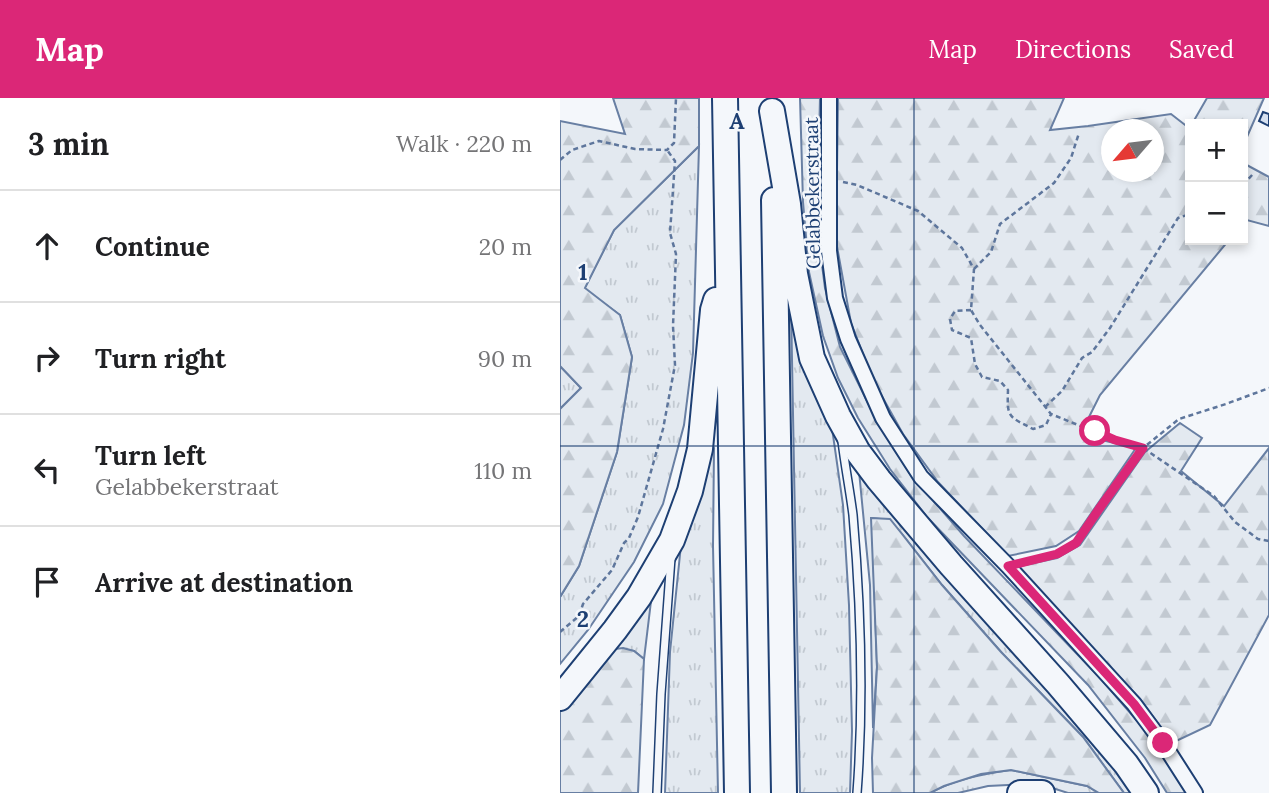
<!DOCTYPE html>
<html lang="en">
<head>
<meta charset="utf-8">
<style>
	:root { --surface:#fff; --page:#f2f2f2; --text:#202124; --muted:#757577; --line:#e0e0e0; --accent:#db2777 }
	body { margin:0; font-family:Lora,serif; background:var(--page); color:var(--text) }
	.controls { position:absolute; right:21px; top:21px; display:grid; overflow:hidden; border-radius:0px; box-shadow:0 4px 10px #0003 }
	.controls button { width:63px; height:63px; display:grid; place-items:center; padding:0; border:0; border-bottom:2px solid var(--line); background:var(--surface); color:var(--text); font:35px sans-serif }
	.compass { position:absolute; left:541px; top:21px; width:63px; height:63px; border-radius:50%; background:var(--surface); box-shadow:0 4px 10px #0003; rotate:242deg }
	.stop { position:absolute; width:21px; height:21px; margin:-16px; border:5px solid #db2777; border-radius:50%; background:#fff }
	.stop.end { background:#db2777; border-color:#fff; box-shadow:0 2px 7px #0008 }
	.list { margin:0; padding:0; list-style:none }
	h2 { display:flex; justify-content:space-between; align-items:center; height:91px; margin:0; padding:0 28px; font-size:30px }
	h2 small { font-size:23px; font-weight:400; color:var(--muted) }
	.list li { display:grid; grid-template-columns:46px 1fr auto; gap:21px; align-items:center; box-sizing:border-box; height:112px; padding:0 28px; border-top:2px solid var(--line) }
	.list b { display:block; font-size:26px; white-space:nowrap }
	.list p { margin:0; font-size:23px; white-space:nowrap; color:var(--muted) }
	.list em { font-size:23px; font-style:normal; color:var(--muted) }
	.icon { flex:none; width:38px; height:38px; fill:none; stroke:currentColor; stroke-width:2; stroke-linecap:round; stroke-linejoin:round }
	.map { position:relative; flex:none; width:709px; height:695px; overflow:hidden }
	header { display:flex; align-items:center; gap:42px; box-sizing:border-box; height:98px; padding:0 35px; background:var(--accent); color:#fff }
	header strong { font-size:33px }
	nav { display:flex; gap:38px; margin-inline-start:auto; font-size:24px }
	main { display:flex }
	aside { flex:1; background:var(--surface) }
	.map>svg:first-child { display:block }
	.grass { fill:url(#grass-tufts); stroke:#687fa3; stroke-width:2 }
	.forest { fill:url(#forest-firs); stroke:#687fa3; stroke-width:2; fill-rule:evenodd }
	.building { fill:#d5e0f0; stroke:#1d3f73; stroke-width:2 }
	.lines { fill:none; stroke-linecap:round; stroke-linejoin:round }
	.service-casing { stroke:#1d3f73; stroke-width:10 }
	.minor-casing { stroke:#1d3f73; stroke-width:18 }
	.motorway-casing { stroke:#1d3f73; stroke-width:28 }
	.path { stroke:#5e769c; stroke-width:2.5; stroke-dasharray:5 3.5; stroke-linecap:butt }
	.service { stroke:#f4f7fb; stroke-width:7 }
	.minor { stroke:#f4f7fb; stroke-width:14 }
	.motorway { stroke:#f4f7fb; stroke-width:24 }
	.route { stroke:#db2777; stroke-width:9 }
	.grid { fill:none; stroke:#1d3f73; stroke-width:2; stroke-opacity:0.55 }
	.labels { text-anchor:middle; dominant-baseline:central; stroke-width:5; stroke-linejoin:round; paint-order:stroke }
	.street-label { font-size:19px; fill:#1d3f73; stroke:#f4f7fb }
	.grid-label { font-size:23px; text-anchor:middle; font-weight:bold; fill:#1d3f73; stroke:#f4f7fb; stroke-width:5; stroke-linejoin:round; paint-order:stroke }
</style>
</head>
<body>
<header>
<strong>Map</strong>
<nav><a>Map</a><a>Directions</a><a>Saved</a></nav>
</header>
<main>
<aside>
<h2>3 min<small>Walk · 220 m</small></h2>
<ul class="list">
<li><svg class="icon" aria-label="ahead" viewBox="0 0 24 24"><path d="M12 20V5M6 11l6-6 6 6"/></svg><div><b>Continue</b></div><em>20 m</em></li>
<li><svg class="icon" aria-label="right" viewBox="0 0 24 24"><path d="M7 20v-9h11M14 6l5 5-5 5"/></svg><div><b>Turn right</b></div><em>90 m</em></li>
<li><svg class="icon" aria-label="left" viewBox="0 0 24 24"><path d="M17 20v-9H6M10 6l-5 5 5 5"/></svg><div><b>Turn left</b><p>Gelabbekerstraat</p></div><em>110 m</em></li>
<li><svg class="icon" aria-label="arrive" viewBox="0 0 24 24"><path d="M6 21V4h12l-3 4 3 4H6"/></svg><div><b>Arrive at destination</b></div></li>
</ul>
</aside>
<div class="map">
<svg width="709" height="695" viewBox="0 0 709 695">
	<defs>
		<pattern id="grass-tufts" width="24" height="20" patternUnits="userSpaceOnUse" patternTransform="scale(1.75)"><rect width="24" height="20" fill="#e3e9f0"/><path d="M3 7l-1-3M5 7V3M7 7l1-3M15 17l-1-3M17 17v-4M19 17l1-3" fill="none" stroke="#c2c9d1"/></pattern>
		<pattern id="forest-firs" width="22" height="20" patternUnits="userSpaceOnUse" patternTransform="scale(1.75)"><rect width="22" height="20" fill="#e3e9f0"/><path d="M5 1l3.5 6h-7zM16 11l3.5 6h-7z" fill="#c2c9d1"/></pattern>
	</defs>
	<rect width="100%" height="100%" fill="#f4f7fb"/>
	<path class="grass" d="M139,48L133,255L124,327L103,406L74,464L28,532L0,566V499L19,468L57,354L72,259L60,217L24,191L54,132Z
		M231,207L272,330L283,407L289,507L292,633L290,695H240Z
		M0,268L21,290L0,311Z
		M152,347L154,350L153,448L158,695H105L110,554L122,437Z
		M299,373L576,695H564L523,639L442,555L382,487L342,436L330,422L312,420L317,569L313,630L310,487Z
		M92,495L84,561L74,553L55,551Z
		M451,672L527,688L539,695H508L483,687L466,686L428,688L398,695H370C395,681 423,676 451,672Z"/>
	<path class="forest" d="M53,0H139V48L54,132L25,190L60,217L72,259L57,354L19,468L0,499V311L21,290L0,268V23L65,36Z
		M240,0H260L257,128L265,190L280,249L317,323L350,376L404,438L541,581L597,646L627,695H607L585,660L528,587L367,419L330,371L298,320L278,280L263,238L249,174L243,104Z
		M278,0H504L490,32L528,28L611,16L629,30L630,29V142H669L540,297L522,333L533,340L576,350L519,433L496,448L448,458L378,384L343,336L314,284L291,225L276,143ZM552,32H594V74H552Z
		M647,0H704L683,48V26H632Z
		M683,65L709,79V128L687,122L683,126Z
		M620,325L642,340L621,373L664,408L709,350V517L650,627L612,645L581,602L456,469L497,460L520,447L585,354Z
		M311,420L330,421L342,436L382,487L441,554L523,639L564,695H539L527,688L451,672L421,676L384,688L370,695H313L312,660L317,569Z
		M63,550L74,553L84,561L78,695H0V613L48,555L55,551Z"/>
	<path class="building" d="M703,14L709,16V28L699,23Z"/>
	<g class="lines">
		<g class="service-casing">
			<path id="service" d="M282,343C285,368 290,393 293,417C301,509 304,603 297,695
				M97,695L101,596L111,460"/>
		</g>
		<g class="minor-casing">
			<path id="minor" d="M269,0V153L275,200L288,241L323,320L361,379L448,468L574,606L603,645L635,695"/>
		</g>
		<g class="motorway-casing">
			<path id="motorway" d="M165,0L177,695
				M212,13L228,106L235,176L252,260L278,318L298,354L319,382L391,467L498,586L566,666L586,695
				M214,102L224,695
				M0,600L55,532L79,499L112,442L130,393L140,351L153,212L156,202
				M460,695H482"/>
		</g>
		<path class="path" d="M0,62L12,52L39,43L75,51L107,52L114,45L116,0
			M283,84L297,87L358,113L402,150L414,171L411,212L420,227L491,316L555,342L583,350L654,398L675,424L698,441L709,443
			M683,87L693,76
			M414,171L431,154L440,126L494,85L511,60L519,35
			M411,212L395,213L390,221L392,232L411,240L415,266L422,279L440,283L448,292C447,320 448,318 473,331L486,327L491,316
			M485,309L502,293L522,260L532,254L550,230L618,120L630,116
			M463,465L497,456L516,445L539,411L583,350L619,321L666,306L709,290
			M0,534L19,518L23,506L52,472L64,445L69,440L78,419L103,331L115,267L113,228L116,156L110,135L115,63L107,52"/>
		<use href="#service" class="service"/>
		<use href="#minor" class="minor"/>
		<use href="#motorway" class="motorway"/>
	</g>
	<g class="lines">
		<path class="route" d="M535,333L555,342L583,350L539,411L516,445L497,456L448,468L574,606L603,645"/>
	</g>
	<path class="grid" d="M354,0V695M0,348H709"/>
	<g class="labels">
		<g class="street-label">
			<text transform="translate(252 95) rotate(-91)">Gelabbekerstraat</text>
		</g>
	</g>
	<g class="grid-label">
		<text x="177" y="31">A</text>
		<text x="23" y="182">1</text>
		<text x="23" y="529">2</text>
	</g>
</svg>
<div class="controls">
<button>+</button>
<button>−</button>
</div>
<svg class="compass" viewBox="-18 -18 36 36"><path d="M0-13l5 13h-10z" fill="#e53935"/><path d="M0 13l5-13h-10z" fill="#757577"/></svg>
<div class="stop" style="left:535px;top:333px"></div>
<div class="stop end" style="left:603px;top:645px"></div>
</div>
</main>
</body>
</html>
